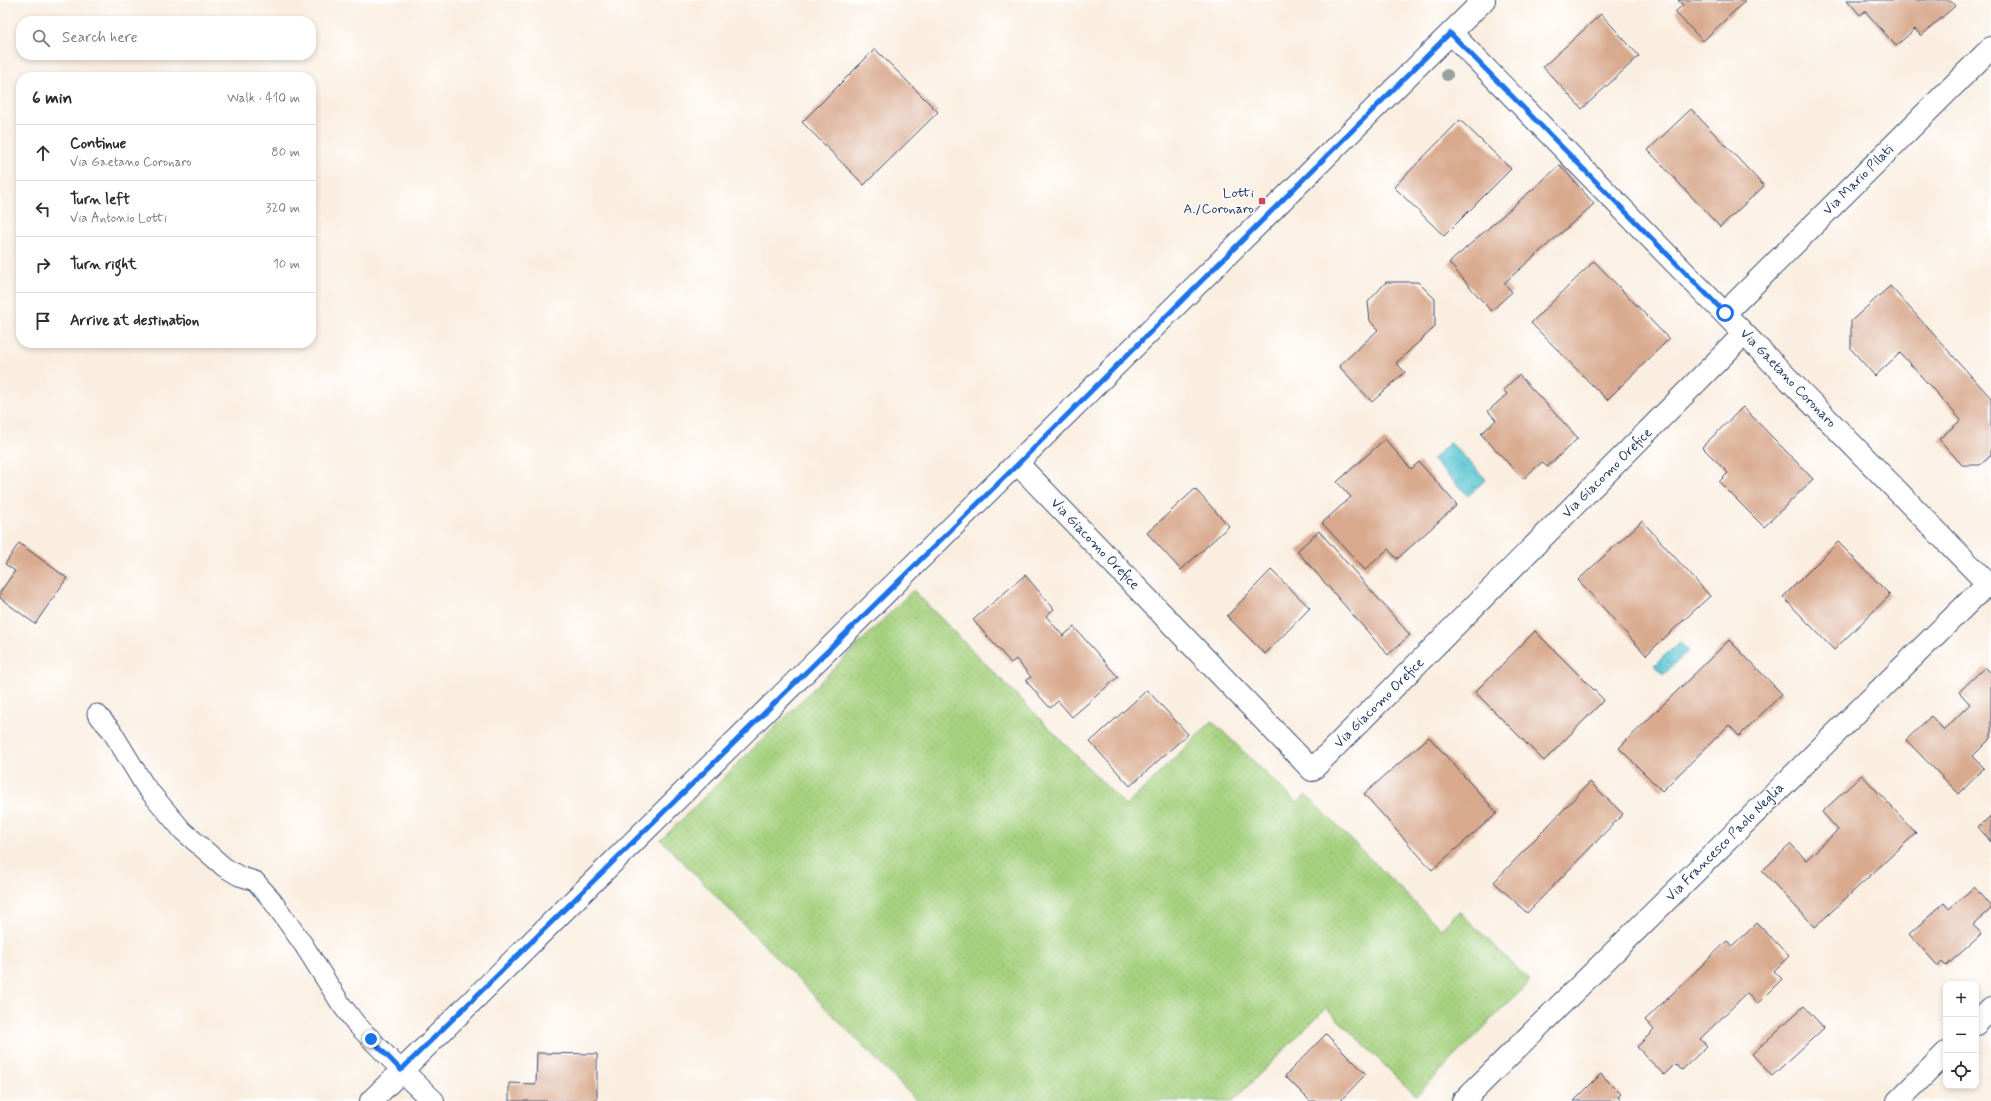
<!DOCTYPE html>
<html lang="en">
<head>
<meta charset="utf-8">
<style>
	:root { --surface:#fff; --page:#f2f2f3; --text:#2b2b33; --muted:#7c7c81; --line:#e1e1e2 }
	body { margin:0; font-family:Mynerve,sans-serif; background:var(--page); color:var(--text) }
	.controls { position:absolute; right:12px; bottom:12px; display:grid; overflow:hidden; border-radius:8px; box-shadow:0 2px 6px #0003 }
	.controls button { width:36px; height:36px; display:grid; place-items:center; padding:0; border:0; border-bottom:1px solid var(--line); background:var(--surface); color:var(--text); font:20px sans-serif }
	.stop { position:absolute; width:12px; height:12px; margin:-9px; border:3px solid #1a73e8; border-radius:50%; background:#fff }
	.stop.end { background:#1a73e8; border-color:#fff; box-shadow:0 1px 4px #0008 }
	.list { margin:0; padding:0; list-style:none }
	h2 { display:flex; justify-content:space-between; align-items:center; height:52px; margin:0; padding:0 16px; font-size:17px }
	h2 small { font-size:13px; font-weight:400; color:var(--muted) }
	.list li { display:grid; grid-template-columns:26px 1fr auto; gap:12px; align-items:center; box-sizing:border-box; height:56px; padding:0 16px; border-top:1px solid var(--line) }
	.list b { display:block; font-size:15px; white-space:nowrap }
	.list p { margin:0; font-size:13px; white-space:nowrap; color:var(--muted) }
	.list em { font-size:13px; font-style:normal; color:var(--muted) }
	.icon { flex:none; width:22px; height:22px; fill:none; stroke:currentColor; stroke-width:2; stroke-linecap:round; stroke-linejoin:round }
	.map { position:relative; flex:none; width:1991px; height:1101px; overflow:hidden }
	.search { position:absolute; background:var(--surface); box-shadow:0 2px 6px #0003; left:16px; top:16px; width:300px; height:44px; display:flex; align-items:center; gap:10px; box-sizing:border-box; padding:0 14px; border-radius:16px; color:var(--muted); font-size:15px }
	.panel { position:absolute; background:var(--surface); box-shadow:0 2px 6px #0003; left:16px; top:72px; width:300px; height:276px; border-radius:16px }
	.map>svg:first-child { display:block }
	.grass { fill:url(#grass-dots); stroke:#60806e }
	.water { fill:url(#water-ripples); stroke:#3a7a98 }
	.building { fill:#d8a98d }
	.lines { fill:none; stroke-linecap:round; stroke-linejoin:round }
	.lane-casing { stroke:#3c4c72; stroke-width:21 }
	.street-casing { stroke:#3c4c72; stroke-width:24 }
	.lane { stroke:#fff; stroke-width:19 }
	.street { stroke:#fff; stroke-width:22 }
	.tree { fill:#96a09e }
	.route { stroke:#1a73e8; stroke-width:5 }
	.poi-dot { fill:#d1495b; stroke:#fff; stroke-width:1.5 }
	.labels { text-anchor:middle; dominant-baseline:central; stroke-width:3; stroke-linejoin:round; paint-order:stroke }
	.street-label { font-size:14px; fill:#1b2f5e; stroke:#fff }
	.poi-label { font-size:14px; fill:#1b2f5e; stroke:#fff; text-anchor:end }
</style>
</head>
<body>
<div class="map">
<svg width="1991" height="1101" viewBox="0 0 1991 1101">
	<defs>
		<pattern id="grass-dots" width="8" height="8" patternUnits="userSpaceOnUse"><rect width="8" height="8" fill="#a6d27f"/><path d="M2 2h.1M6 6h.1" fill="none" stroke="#8eb570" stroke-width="1.8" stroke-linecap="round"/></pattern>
		<pattern id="water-ripples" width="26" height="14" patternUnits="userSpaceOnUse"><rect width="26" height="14" fill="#58c4d1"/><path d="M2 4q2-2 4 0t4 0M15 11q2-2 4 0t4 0" fill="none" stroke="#48a0ad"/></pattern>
	</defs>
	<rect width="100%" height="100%" fill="#fff"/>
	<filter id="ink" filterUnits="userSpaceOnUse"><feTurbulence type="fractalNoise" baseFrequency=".025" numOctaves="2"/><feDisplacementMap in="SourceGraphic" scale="8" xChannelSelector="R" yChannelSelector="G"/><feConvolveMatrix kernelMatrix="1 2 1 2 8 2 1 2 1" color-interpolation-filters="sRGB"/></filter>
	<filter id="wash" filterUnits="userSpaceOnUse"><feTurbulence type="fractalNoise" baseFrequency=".012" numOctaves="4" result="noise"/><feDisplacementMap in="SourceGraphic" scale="16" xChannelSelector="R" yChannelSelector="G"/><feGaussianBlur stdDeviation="0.9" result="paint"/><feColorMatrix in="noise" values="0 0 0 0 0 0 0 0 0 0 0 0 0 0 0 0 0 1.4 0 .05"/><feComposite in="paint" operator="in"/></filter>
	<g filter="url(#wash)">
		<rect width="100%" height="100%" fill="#faeee0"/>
		<path class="grass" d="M913,590L1126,806L1212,721L1297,803L1306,795L1441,929L1459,911L1530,981L1416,1096L1326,1008L1233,1101H917L661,840Z"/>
		<path class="water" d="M1450,442L1486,479L1468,496L1432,460Z
			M1680,642L1689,651L1663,675L1654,665Z"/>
		<g id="blocks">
			<path class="building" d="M1678,0H1746L1703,41L1675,12L1683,5Z
				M1847,0H1950L1955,6L1921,36L1915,29L1896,46L1865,11L1860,15Z
				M1601,14L1639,56L1582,109L1543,67Z
				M875,49L938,112L864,185L802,122Z
				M1691,109L1764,186L1720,227L1648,150Z
				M1460,120L1511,169L1444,236L1394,187Z
				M1560,165L1594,204L1504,283L1512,292L1491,311L1449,263Z
				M1594,261L1669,339L1607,400L1531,323Z
				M1386,282H1418L1435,299V327L1396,363L1405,372L1372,402L1339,366L1378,330L1370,321L1368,302Z
				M1890,286L1991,398V455L1980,465H1962L1939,439L1961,420L1900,353L1875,376L1851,349V321Z
				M1519,375L1578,438L1547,467L1542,462L1523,479L1481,434L1496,420L1488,411L1507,394L1503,390Z
				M1743,407L1813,479L1764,527L1719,482L1728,473L1702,447Z
				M1385,439L1411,469L1419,462L1457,505L1397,559L1388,549L1365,570L1322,523L1351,497L1337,482Z
				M1195,489L1229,526L1181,570L1147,533Z
				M1642,521L1710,596L1646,655L1578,580Z
				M1319,531L1410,635L1388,655L1297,551Z
				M1838,542L1890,595L1834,650L1783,597Z
				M19,543L67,578L35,624L0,598V592L15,571L5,564Z
				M1271,570L1310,608L1265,654L1227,616Z
				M1025,575L1054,609L1046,616L1063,636L1074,627L1118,677L1072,717L1058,701L1050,708L1026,681L1031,677L1016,659L1011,663L973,620Z
				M1535,631L1604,700L1544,761L1475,692Z
				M1729,640L1782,694L1739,736L1729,725L1662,791L1619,748Z
				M1985,667L1991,673V738L1973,756L1984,768L1959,794L1906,740L1931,716L1944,730L1970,704L1959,692Z
				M1147,690L1188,734L1130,786L1090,742Z
				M1429,737L1497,813L1432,870L1364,794Z
				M1862,775L1916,833L1815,927L1762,871L1791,844L1806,860L1838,830L1822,812Z
				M1590,782L1623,814L1527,913L1494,882Z
				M1991,816V842L1978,827Z
				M1974,887L1991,907V909L1973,925L1982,934L1946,966L1942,962L1938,966L1909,934L1944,903L1949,909Z
				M1757,923L1789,956L1774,971L1782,979L1757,1004L1747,993L1700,1039L1707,1046L1682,1070L1675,1064L1664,1075L1637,1047L1654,1030L1645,1020L1727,941L1733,946Z
				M1804,1006L1824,1028L1772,1076L1752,1054Z
				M1326,1034L1366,1074L1340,1101H1310L1285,1076Z
				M537,1053L597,1054V1101H509V1083L536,1084Z
				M1601,1074L1621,1094L1618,1097L1621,1101H1574Z"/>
		</g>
	</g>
	<g filter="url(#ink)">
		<use href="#blocks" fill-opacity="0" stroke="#3c4c72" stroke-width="1"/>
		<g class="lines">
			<g class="lane-casing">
				<path id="lane" d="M97,714L111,730L145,786L183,831L224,867L239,876L255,881L271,899L303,944L341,1004L356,1024L401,1070"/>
			</g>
			<g class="street-casing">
				<path id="street" d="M1451,33L1991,587
					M1725,313L1991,48
					M1017,463L1312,770L1744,334
					M1976,1024L1991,1009
					M401,1070L433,1101
					M371,1101L1017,463L1484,0
					M1463,1101L1988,583
					M1898,1101L1946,1053"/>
			</g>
			<use href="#lane" class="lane"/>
			<use href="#street" class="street"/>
		</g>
		<circle class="tree" cx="1447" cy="75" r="6"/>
	</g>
	<g class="lines" filter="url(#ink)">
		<path class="route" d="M371,1039L401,1070L1018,464L1450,33L1725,313"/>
	</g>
	<rect class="poi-dot" x="1258" y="197" width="8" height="8" rx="2"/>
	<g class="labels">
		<g class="street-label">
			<text transform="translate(1858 180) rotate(-45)">Via Mario Pilati</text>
			<text transform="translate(1788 378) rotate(46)">Via Gaetano Coronaro</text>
			<text transform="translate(1607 473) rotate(-45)">Via Giacomo Orefice</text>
			<text transform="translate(1095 544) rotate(46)">Via Giacomo Orefice</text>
			<text transform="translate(1379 703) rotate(-45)">Via Giacomo Orefice</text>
			<text transform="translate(1725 842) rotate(-45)">Via Francesco Paolo Neglia</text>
		</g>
		<g class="poi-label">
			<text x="1254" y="193">Lotti<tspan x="1254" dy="16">A./Coronaro</tspan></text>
		</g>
	</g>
</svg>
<div class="controls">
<button>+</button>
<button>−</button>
<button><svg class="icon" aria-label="locate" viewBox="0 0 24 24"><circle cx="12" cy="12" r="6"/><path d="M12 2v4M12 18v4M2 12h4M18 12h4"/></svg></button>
</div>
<div class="stop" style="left:1725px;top:313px"></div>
<div class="stop end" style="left:371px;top:1039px"></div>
<div class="search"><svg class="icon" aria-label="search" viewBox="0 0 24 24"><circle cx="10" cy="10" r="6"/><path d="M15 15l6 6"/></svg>Search here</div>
<section class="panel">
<h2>6 min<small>Walk · 410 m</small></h2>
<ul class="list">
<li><svg class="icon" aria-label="ahead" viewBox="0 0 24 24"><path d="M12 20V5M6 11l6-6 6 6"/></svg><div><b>Continue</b><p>Via Gaetano Coronaro</p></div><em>80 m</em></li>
<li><svg class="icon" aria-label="left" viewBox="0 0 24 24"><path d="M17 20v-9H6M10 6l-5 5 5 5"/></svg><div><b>Turn left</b><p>Via Antonio Lotti</p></div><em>320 m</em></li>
<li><svg class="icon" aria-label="right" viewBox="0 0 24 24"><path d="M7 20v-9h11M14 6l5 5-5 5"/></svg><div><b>Turn right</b></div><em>10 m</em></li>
<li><svg class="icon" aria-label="arrive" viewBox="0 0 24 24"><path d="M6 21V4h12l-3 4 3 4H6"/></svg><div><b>Arrive at destination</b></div></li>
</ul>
</section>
</div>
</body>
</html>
